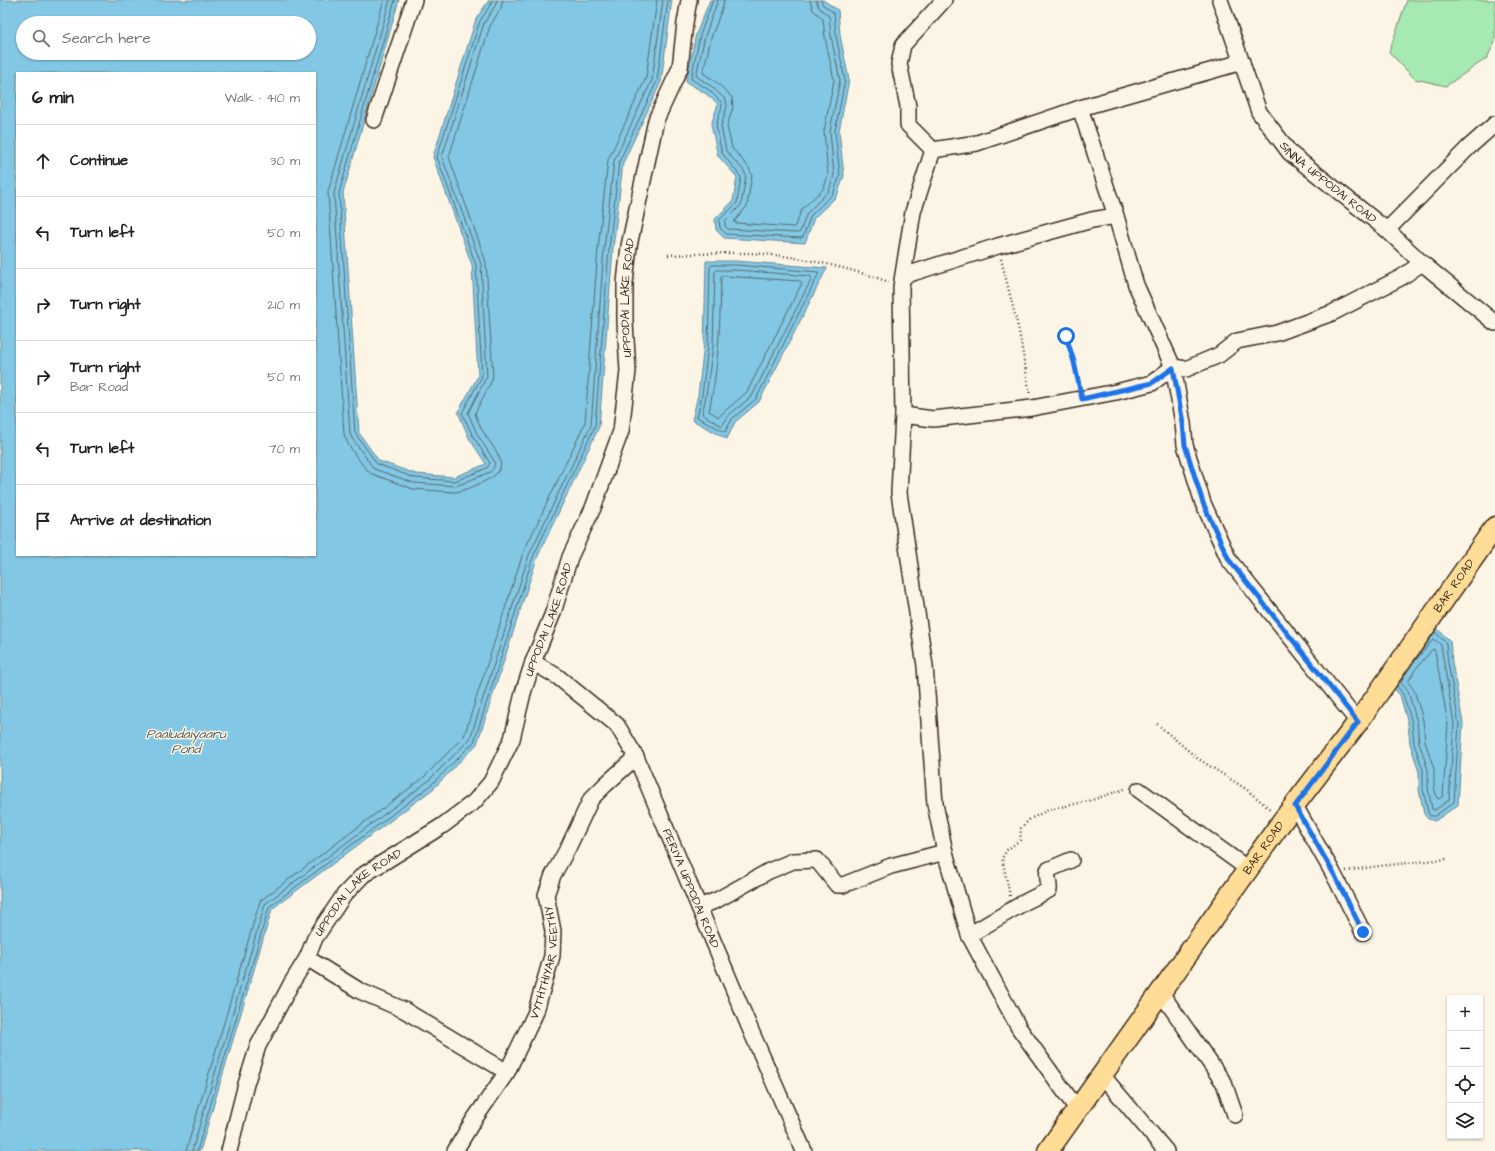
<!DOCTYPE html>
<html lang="en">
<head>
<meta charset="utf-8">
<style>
	:root { --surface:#fff; --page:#f6f6f6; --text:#202124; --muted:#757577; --line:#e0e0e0 }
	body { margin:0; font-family:"Architects Daughter",sans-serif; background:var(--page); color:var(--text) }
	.controls { position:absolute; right:12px; bottom:12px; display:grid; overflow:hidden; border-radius:0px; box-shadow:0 1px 3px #0004 }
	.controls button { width:36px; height:36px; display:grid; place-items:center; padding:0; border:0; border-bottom:1px solid var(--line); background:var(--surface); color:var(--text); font:20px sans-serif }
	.stop { position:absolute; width:12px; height:12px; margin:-9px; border:3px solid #1a73e8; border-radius:50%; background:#fff }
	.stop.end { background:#1a73e8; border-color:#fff; box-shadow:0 1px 4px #0008 }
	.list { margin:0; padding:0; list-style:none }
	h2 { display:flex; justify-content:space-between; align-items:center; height:52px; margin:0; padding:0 16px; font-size:17px }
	h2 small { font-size:13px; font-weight:400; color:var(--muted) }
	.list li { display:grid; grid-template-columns:26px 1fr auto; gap:12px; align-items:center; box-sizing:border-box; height:72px; padding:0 16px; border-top:1px solid var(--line) }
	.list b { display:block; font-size:15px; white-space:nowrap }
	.list p { margin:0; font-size:13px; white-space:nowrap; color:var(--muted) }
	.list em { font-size:13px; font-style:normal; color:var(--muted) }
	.icon { flex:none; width:22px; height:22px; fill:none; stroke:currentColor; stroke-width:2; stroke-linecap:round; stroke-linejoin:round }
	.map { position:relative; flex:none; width:1495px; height:1151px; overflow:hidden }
	.search { position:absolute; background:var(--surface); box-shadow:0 1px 3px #0004; left:16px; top:16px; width:300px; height:44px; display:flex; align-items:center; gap:10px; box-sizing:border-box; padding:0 14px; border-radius:22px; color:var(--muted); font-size:15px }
	.panel { position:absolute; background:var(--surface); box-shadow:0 1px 3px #0004; left:16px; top:72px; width:300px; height:484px; border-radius:0px }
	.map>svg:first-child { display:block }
	.green { fill:#a7e9b2; stroke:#718a68 }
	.water { fill:#82c7e4; stroke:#668895; fill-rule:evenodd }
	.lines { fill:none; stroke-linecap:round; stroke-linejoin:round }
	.shore { stroke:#57696d; stroke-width:1 }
	.minor-casing { stroke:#3b2a1e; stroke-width:18 }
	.major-casing { stroke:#3b2a1e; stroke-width:23 }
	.path { stroke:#3b2a1e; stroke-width:2.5; stroke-dasharray:1 3; stroke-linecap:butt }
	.minor { stroke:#fcf5e5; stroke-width:15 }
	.major { stroke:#ffdd96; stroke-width:20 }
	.route { stroke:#1a73e8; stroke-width:5 }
	.labels { text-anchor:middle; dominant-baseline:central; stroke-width:3; stroke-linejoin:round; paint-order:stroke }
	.street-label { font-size:12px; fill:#3b2a1e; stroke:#fcf5e5 }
	.water-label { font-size:13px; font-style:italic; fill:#505959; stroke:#fcf5e5 }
</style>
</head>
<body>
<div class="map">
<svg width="1495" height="1151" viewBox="0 0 1495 1151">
	<rect width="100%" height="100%" fill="#fcf5e5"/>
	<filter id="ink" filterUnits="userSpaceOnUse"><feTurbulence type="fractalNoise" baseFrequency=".025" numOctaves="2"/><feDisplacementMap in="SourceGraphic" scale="8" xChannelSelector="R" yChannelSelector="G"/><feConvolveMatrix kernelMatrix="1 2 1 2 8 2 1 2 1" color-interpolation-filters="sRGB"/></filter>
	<g filter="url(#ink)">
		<path class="green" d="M1407,0H1495V42L1487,58L1446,86L1415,79L1389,52Z"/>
		<path class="water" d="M0,0H399L343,193L359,433L379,461L416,474L454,477L486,464L469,438L458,412L478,376L472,265L433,157L476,19L489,0H672L661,82L623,163L613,249L599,427L537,558L477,744L433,789L272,909L200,1151H0ZM23,23H309V53H23ZM17,73H315V555H17Z
			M710,0H823L838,10L840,35L849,80L839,131L844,176L837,196L814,218L805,243L724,238L716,230L715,219L733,201L737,177L718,156L711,125L718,104L705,93L686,82L696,34Z
			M706,261H736L827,268L759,402L735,422L727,439L692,420L698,395L704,345Z
			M1434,625L1450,641L1452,662L1463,723L1458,805L1435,821L1428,819L1424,814L1419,790V772L1410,744L1408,724L1400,695L1389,684Z"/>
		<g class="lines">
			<path class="shore" d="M384,0L328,192L344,434C346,444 364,469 372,474L413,489L453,492C463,492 474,486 483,482C515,468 496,453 484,433C480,427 477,420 475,413L491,382L493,377L486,262L449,157L490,26L501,8L503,0
				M390,0L334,193L350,434L352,438L374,469L414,483L456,486L490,472C494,469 496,464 493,459L477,434L468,413L487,376L481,264L442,157L484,23L495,6L497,0
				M395,0L339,193L355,433L377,464L415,478L455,481L487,468L490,463L473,436L462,413L482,376L476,265L437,157L480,21L491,4L492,0
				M713,0L700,35L691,79L708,89L721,102L722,106L716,126L722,153L741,177L737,203L719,220L720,228L726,234L801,238L803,237L811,215L833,194L840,176L835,131L845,80L836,36L834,13L823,5L821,0
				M718,0L705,36L696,76L711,86L726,100L727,106L721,126L726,151L744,171L746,176L741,205L725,221V226L728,229L798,233L800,232L807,213L829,191L834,175L830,131L840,80L831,36L829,16L819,8L816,0
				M724,0L723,6L711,38L703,73L715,81L728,93L732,98L733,107L727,126L732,148L749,168L752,175L747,206L734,222L736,223L794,227L795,226L802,209L824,188L828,175L824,131L834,80L825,37L823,19L813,10L810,0
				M712,265H736L818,272L819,273L756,399L732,419L725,432L697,417L702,395L708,346L710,267Z
				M717,270H736L810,276L812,278L752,396L729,415L722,426L702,414L706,396L713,346L715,272Z
				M723,276L800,281L802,283L747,392L725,411L719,417L709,411C719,367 720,323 721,278Z
				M1432,650L1434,649L1435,651L1448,724L1443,796L1439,799L1437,798L1434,787V769L1425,741L1423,720L1414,690L1408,682L1415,670Z
				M1405,674L1401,683L1408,691L1417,722L1419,742L1428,770V788L1432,809L1435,810L1449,800L1454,724L1441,645L1435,640H1433L1415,661
				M1397,686L1403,694L1412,723L1414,743L1423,770V789L1428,812L1430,816H1435L1454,802L1459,724L1448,663L1446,643L1435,632
				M186,1151L260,901L423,778L464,736L523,553L585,423L598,248L608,160L646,78L657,0
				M192,1151L265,904L427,782L470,739L529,555L591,425L604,249L614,161L652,80L663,0
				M197,1151L269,907L430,786L474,742L533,557L595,426L609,249L619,162L657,81L668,0"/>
			<g class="minor-casing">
				<g id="minor">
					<path id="s1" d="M1220,0L1259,112L1290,153L1387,230L1422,263L1495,323"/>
					<path d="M1080,108L1116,216L1136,285L1173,367L1183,423L1185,445L1203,503L1229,560L1358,722"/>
					<path d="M374,120L414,0"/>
					<path d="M933,150L977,143L1080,108L1242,62"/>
					<path d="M933,150L908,125V106L899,64L903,45L944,0"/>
					<path d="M1387,230L1469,147L1495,124"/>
					<path d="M903,276L998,246L1092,220L1116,216"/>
					<path d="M903,415L901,287L913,212L933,150"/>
					<path id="s2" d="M533,662L558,677L617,725L636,757L751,1031L804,1151"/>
					<path d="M1139,790L1248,869"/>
					<path d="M1295,806L1333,873L1363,932"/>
					<path d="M699,907L717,900L769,871L793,861L817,860L837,885H843L891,866L945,852"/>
					<path d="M969,935L1025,902L1049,890C1050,883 1046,878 1048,870L1071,860"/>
					<path d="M307,958L360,991L404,1010L507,1072"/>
					<path d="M1161,993L1224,1083L1235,1115"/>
					<path d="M1102,1075L1166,1151"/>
					<path d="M1077,1109L1019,1028L969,935L945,852L935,804L925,666L899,493L903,415L933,419L1032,408L1116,392L1152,383L1173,367L1186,369L1219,355L1237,341L1277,333L1332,313L1402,277L1422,263"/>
					<path id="s3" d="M229,1151L246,1084L258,1046L291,984L307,958L315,938L344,895L363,875L442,826L474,802L491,782L512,739L523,693L533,662L553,613L570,557L593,508L621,431L628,371L625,323V283L629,246L656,120L680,68L685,23L689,0"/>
					<path id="s4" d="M455,1151L473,1121L507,1072L535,1014L552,956L553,931L546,895L553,875L568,848L591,799L605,785L636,757"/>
				</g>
			</g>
			<g class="major-casing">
				<g id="major">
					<path id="s5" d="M1048,1151L1283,820L1358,722L1495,527"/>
				</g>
			</g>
			<path class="path" d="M668,255C694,254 720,253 745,253C791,254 847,267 889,282
				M1001,259L1019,331L1030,395
				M1066,336L1074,362L1080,386
				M1157,724L1197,758L1246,789L1271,810
				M1346,871L1379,866L1447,859
				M1010,896L1002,858L1007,850L1020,840L1021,828L1030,819L1048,810L1092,800L1127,788"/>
			<use href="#minor" class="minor"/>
			<use href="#major" class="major"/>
		</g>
	</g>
	<g class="lines" filter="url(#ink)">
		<path class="route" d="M1066,336L1074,362L1082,399L1152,383L1173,368L1183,423L1185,445L1203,503L1229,560L1358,722L1295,806L1334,874L1363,932"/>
	</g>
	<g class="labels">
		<g class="street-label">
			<text stroke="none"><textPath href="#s1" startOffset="218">SINNA UPPODAI ROAD</textPath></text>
			<text stroke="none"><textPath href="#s3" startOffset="979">UPPODAI LAKE ROAD</textPath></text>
			<text stroke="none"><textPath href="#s5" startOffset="696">BAR ROAD</textPath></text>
			<text stroke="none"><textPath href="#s3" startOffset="643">UPPODAI LAKE ROAD</textPath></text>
			<text stroke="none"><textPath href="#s5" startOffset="372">BAR ROAD</textPath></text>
			<text stroke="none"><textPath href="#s2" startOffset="285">PERIYA UPPODAI ROAD</textPath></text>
			<text stroke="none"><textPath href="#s3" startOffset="295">UPPODAI LAKE ROAD</textPath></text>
			<text stroke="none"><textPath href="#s4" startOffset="212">VYTHTHIYAR VEETHY</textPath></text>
		</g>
		<g class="water-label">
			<text x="186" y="734">Paaludaiyaaru<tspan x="186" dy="15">Pond</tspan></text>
		</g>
	</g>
</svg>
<div class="controls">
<button>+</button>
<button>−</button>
<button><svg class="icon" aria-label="locate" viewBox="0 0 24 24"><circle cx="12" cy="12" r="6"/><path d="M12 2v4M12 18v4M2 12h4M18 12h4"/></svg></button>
<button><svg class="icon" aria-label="layers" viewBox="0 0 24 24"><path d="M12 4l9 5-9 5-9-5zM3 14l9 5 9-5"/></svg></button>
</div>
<div class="stop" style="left:1066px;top:336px"></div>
<div class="stop end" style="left:1363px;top:932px"></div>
<div class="search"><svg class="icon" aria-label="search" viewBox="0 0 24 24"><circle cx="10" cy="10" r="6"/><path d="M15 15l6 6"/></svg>Search here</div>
<section class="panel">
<h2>6 min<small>Walk · 410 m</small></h2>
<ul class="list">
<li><svg class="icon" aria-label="ahead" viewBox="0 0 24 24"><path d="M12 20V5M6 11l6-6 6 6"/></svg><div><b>Continue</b></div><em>30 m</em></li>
<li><svg class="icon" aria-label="left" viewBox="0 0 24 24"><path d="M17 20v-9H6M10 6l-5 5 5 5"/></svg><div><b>Turn left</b></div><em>50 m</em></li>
<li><svg class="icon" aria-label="right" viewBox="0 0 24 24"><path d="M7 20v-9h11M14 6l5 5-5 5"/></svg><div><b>Turn right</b></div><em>210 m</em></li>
<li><svg class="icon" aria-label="right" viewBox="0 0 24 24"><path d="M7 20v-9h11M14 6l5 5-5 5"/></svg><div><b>Turn right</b><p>Bar Road</p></div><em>50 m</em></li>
<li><svg class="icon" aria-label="left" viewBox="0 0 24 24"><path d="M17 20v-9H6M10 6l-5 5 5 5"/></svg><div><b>Turn left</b></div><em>70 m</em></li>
<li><svg class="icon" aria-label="arrive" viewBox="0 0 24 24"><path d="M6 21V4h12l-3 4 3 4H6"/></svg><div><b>Arrive at destination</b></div></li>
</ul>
</section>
</div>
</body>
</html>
